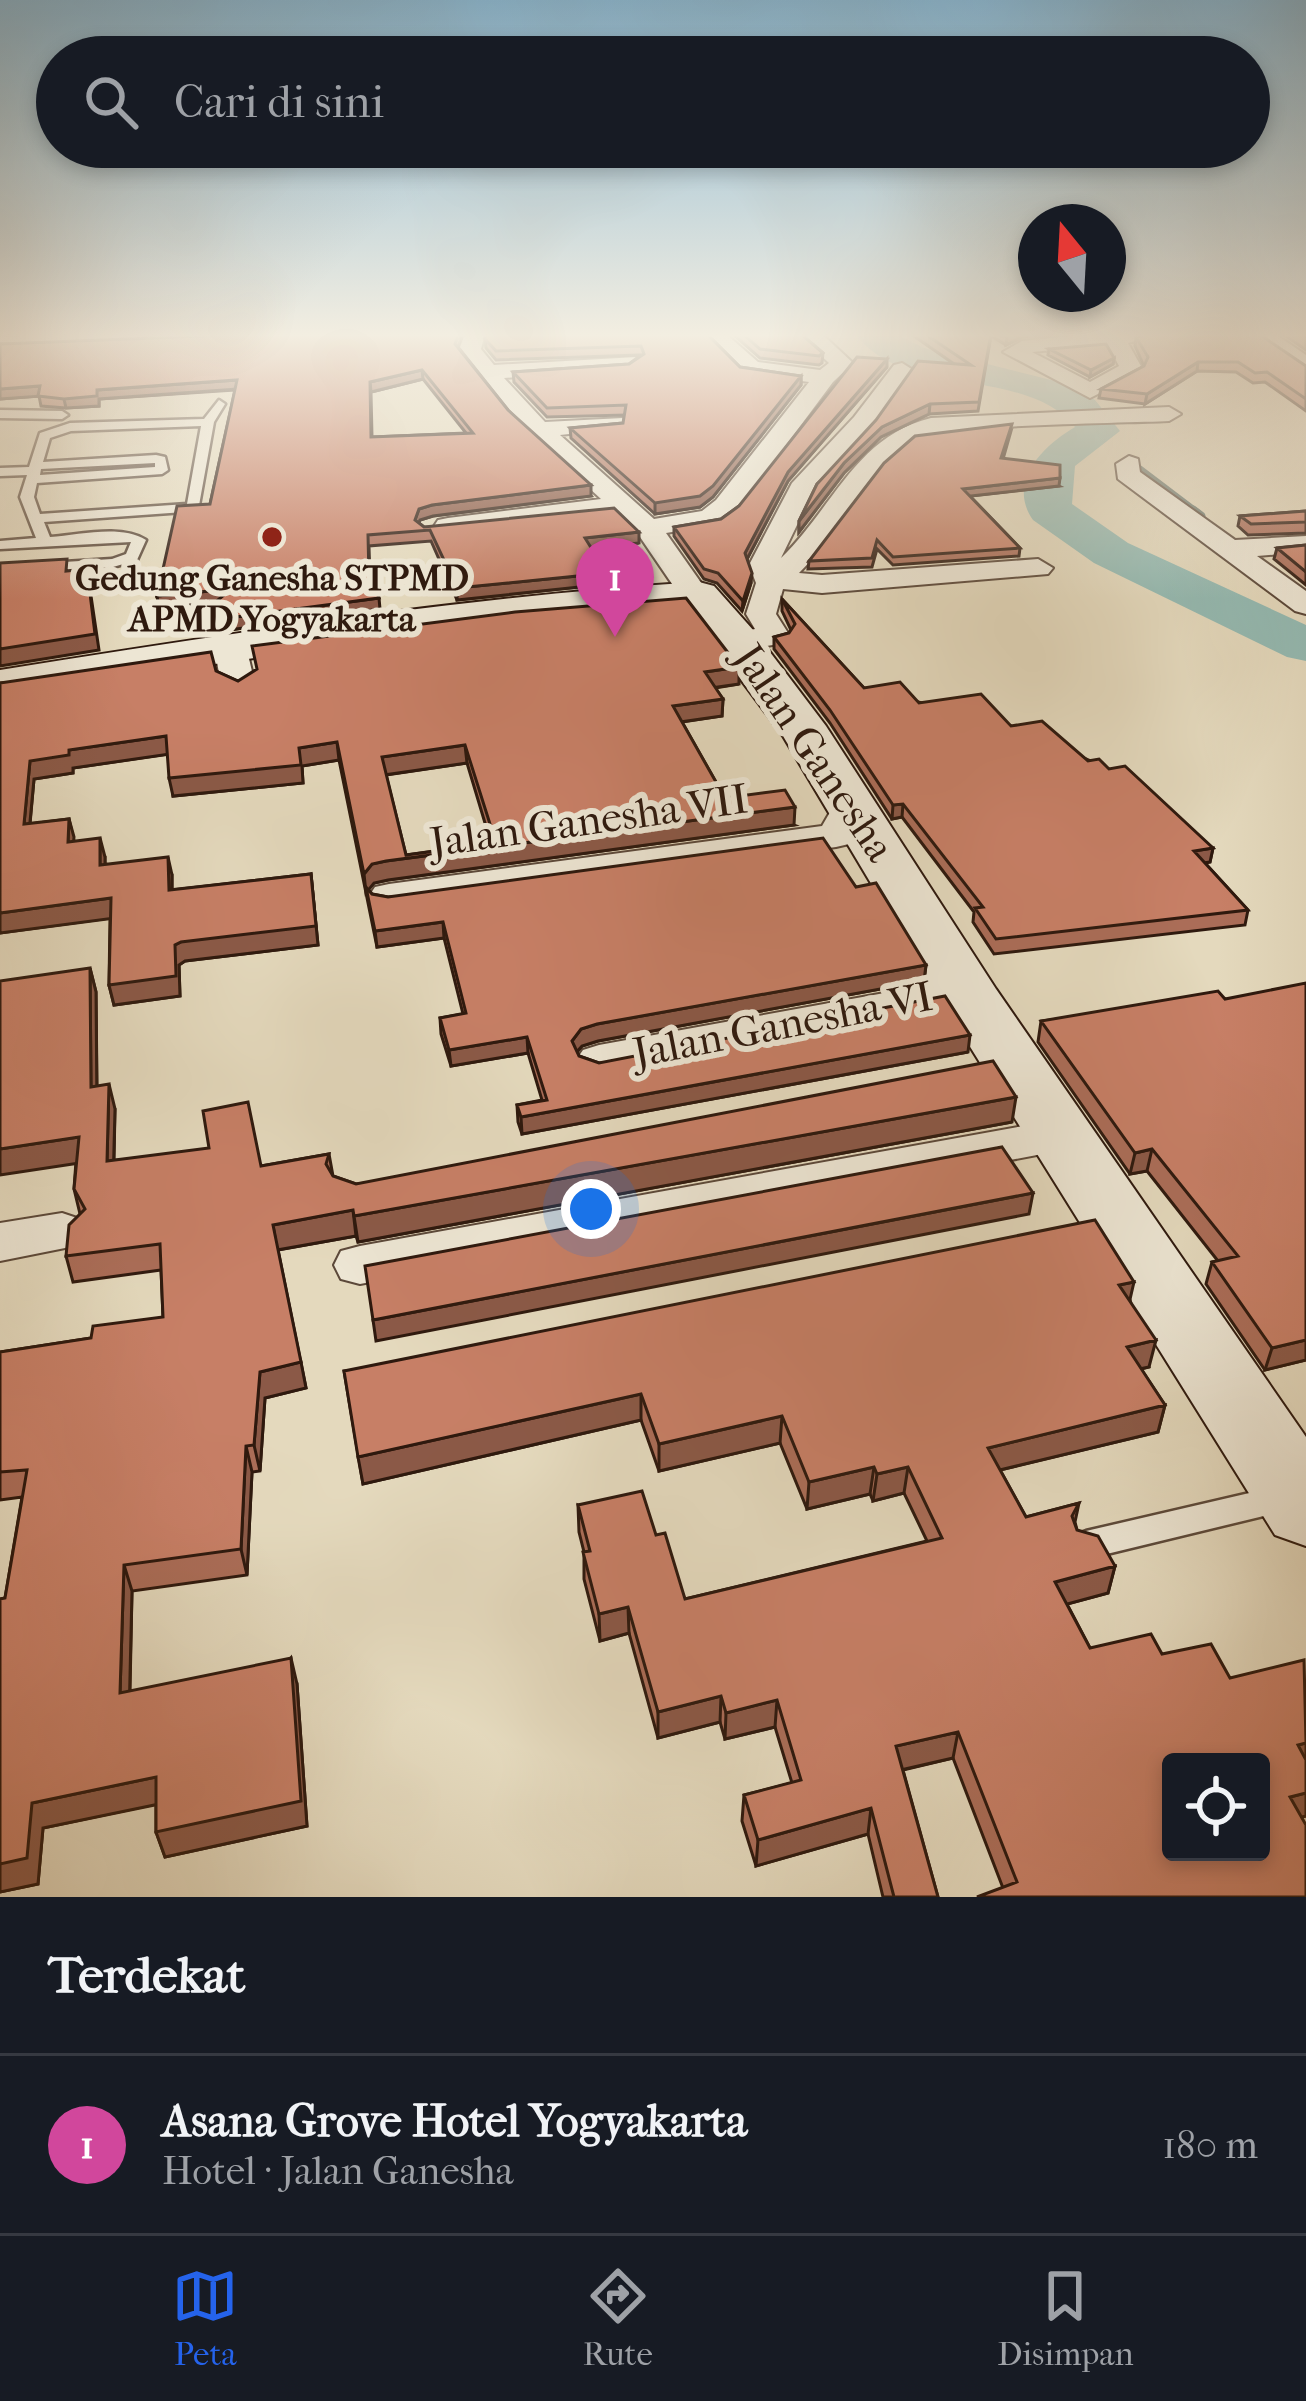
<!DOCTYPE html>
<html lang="id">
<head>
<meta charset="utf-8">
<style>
	:root { --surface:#171b24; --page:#242831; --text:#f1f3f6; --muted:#9ea1a6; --line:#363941; --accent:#2563eb }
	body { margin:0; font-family:"IM FELL French Canon",serif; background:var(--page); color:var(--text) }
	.controls { position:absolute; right:36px; bottom:36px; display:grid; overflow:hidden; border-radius:12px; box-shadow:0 6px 18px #0003 }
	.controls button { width:108px; height:108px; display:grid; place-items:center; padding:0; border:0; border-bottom:3px solid var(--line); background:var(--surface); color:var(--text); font:60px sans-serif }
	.compass { position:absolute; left:1018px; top:204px; width:108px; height:108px; border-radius:50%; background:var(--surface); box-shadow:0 6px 18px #0003; rotate:342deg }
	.you { position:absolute; left:591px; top:1209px; width:42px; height:42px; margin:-30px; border:9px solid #fff; border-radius:50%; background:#1a73e8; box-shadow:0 0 0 18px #1a73e833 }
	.badge { display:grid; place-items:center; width:78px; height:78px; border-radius:50%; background:var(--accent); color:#fff; font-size:39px; font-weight:700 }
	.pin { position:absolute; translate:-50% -99px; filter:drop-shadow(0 3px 6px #0008) }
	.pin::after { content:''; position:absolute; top:63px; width:42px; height:36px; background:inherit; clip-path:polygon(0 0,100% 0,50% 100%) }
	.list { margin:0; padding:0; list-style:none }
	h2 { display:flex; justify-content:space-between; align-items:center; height:156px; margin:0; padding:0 48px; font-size:51px }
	h2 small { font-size:39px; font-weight:400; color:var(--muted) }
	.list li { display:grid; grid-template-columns:78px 1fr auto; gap:36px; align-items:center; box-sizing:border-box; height:180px; padding:0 48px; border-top:3px solid var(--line) }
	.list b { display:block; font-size:45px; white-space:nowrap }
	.list p { margin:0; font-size:39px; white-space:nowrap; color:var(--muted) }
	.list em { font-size:39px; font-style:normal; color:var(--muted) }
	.icon { flex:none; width:66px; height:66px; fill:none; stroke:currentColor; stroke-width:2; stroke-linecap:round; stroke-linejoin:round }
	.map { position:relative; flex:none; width:1306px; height:1897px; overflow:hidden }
	.search { position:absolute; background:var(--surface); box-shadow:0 6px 18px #0003; left:36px; right:36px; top:36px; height:132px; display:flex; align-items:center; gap:30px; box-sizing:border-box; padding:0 42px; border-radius:66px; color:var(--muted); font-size:45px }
	.sheet { height:336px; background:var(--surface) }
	nav { display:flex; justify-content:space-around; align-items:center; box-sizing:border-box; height:168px; border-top:3px solid var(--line); background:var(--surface); font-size:33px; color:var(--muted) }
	nav a { display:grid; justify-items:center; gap:6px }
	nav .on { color:var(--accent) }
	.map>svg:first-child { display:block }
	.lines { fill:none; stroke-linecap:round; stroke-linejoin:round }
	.stream-far1 { stroke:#6c7a70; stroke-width:8 }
	.stream { stroke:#6c7a70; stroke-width:9 }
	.river { fill:#95bab2; fill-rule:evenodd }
	.lane-casing { stroke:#5c493a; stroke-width:5 }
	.street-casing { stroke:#5c493a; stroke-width:4 }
	.secondary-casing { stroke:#2e190e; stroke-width:4 }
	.lane { fill:#ede6d4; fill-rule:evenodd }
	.street { fill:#ede6d4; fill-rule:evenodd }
	.secondary { fill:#ede6d4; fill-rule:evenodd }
	.wall { fill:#ab6d58; stroke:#2e190e; stroke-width:3; fill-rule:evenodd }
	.shaded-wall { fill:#8b5947; stroke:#2e190e; stroke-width:3 }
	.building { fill:#c77f66; stroke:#2e190e; stroke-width:3; fill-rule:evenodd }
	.poi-dot { fill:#8f2418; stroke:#ede6d4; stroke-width:4.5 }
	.labels { text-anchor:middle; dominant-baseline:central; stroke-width:12; stroke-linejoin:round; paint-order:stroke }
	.far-poi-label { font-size:36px; font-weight:bold; fill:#2e190e; stroke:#ede6d4 }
	.street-label { font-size:42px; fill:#2e190e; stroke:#ede6d4 }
</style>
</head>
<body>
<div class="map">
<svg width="1306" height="1897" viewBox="0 0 1306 1897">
	<rect width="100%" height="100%" fill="#e4d9bd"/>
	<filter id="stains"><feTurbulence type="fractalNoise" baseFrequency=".00167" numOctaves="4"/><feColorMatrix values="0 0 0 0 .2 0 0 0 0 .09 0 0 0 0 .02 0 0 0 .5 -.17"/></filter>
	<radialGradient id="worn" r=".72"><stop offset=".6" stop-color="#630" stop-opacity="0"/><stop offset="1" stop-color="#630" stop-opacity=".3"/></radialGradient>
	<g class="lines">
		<path class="stream-far1" d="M1135,466L1197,513"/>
		<path class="stream" d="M1193,510L1201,516"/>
		<path class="river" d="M856,334H896L924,348L1067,384L1095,400L1120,431L1075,466L1072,504L1128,543L1306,625V661L1287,657L1094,563L1033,520C1006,482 1044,445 1075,427C1025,365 901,399 856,334Z"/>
		<g class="lane-casing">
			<path id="lane" d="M219,400L225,404L214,422L198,511L44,522L50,537C79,535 121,524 146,540L137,560L113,567L0,574V566L112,559L126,554L131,542L0,549V541L36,538L20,497L27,475L0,476V468L29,467L40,433L70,423L204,419ZM201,426L187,504L40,514L34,497L37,483L162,474L168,470L165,457L156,455L43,462L50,438L71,431ZM155,463V467L40,475L41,469Z
				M0,410L62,411L68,415L62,419L0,418Z
				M1284,1485L1295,1489L1299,1498L1295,1507L1284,1511L1086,1559L1075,1555L1070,1545L1075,1535L1086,1531Z"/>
		</g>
		<g class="street-casing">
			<path id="street" d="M76,334H263L252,340L0,349V337Z
				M465,334H485L481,349L494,365L637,357L640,362L629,369L504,378L545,422L623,418V428L560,435L654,519L702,511L716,500L809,382L743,373L704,334H726L758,362L820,370L829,363L798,334H822L853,363L833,382L736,512L720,524L666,533L709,594L694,603L683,600L638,534L616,514L438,532L434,526L438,520L448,518L601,499L512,417L459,350Z
				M1089,334H1162L1128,343L1142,368L1139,373L1090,398L1003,352L1022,341ZM1108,345L1119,366L1090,382L1032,352Z
				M1250,334H1275L1306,355V372Z
				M902,363L913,370L872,427L813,492L781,558C833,508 856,436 931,418L1169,407L1181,414L1169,421C1130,423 931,425 912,439C864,472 840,532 799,573L822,575L1038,559L1053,568L1048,574L822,593L783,589L776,614L790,636L785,643L741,650L730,648L725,641L730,634L755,629L746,614L756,583L749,565L792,483L854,417L894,365Z
				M1129,456L1138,459L1140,472L1235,540L1306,536V552L1257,556L1306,591V614L1295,611L1118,479L1116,464Z
				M230,636L246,646L255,684L238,694L221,684L214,646Z
				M853,792L866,795L872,803L849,844L836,847L389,908L375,905L369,896L375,887L389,884L822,826L840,795Z
				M967,978L982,982L989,991L982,1000L599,1075L583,1070L576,1060L583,1050L599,1045Z
				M1062,1119L1079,1123L1086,1135L1079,1147L360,1284L341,1279L334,1265L341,1251L360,1246Z
				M62,1213L80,1219L88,1232L80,1245L0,1261V1223Z"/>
		</g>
		<g class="secondary-casing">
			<path id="secondary" d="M699,582L714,586L754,631L826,726L996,989L1306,1437V1546L1275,1535L934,989L783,736L688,609C457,624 228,661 0,698V670C232,633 464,597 699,582Z"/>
		</g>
		<use href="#lane" class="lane"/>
		<use href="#street" class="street"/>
		<use href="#secondary" class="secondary"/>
	</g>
	<path class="wall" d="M463,334L458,347L508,410L591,496L433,516L420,520L419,523L424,527L639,543L591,548L608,584L457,600L431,541L369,546L370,579L380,609L193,635L191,623L216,602L159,608L157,596L210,504L235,390L99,399V406L66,408L41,406L39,396L0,399V344ZM423,379L466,433L372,437L371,392Z
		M707,334L740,367L801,376V385L713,497L700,507L655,514L571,438L570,428L623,423L625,415L547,417L514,382L513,372L629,364L641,355L496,360L486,348L485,339Z
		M733,334H801L823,353L822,363L819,365L760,358Z
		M911,334H1047L1022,337L1006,345L991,336L978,411L929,414L881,437L844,473L799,532V521L817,484L954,364Z
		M1283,334H1306V350Z
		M1136,337L1306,366V411L1265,382L1253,383L1236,372L1197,371L1145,404L1099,398L1101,389L1144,366L1135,346Z
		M1049,349L1114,358L1113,364L1090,377L1048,355Z
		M887,367L788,481L747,559L751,583L742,611L717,583L704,579L674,536V527L721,519L739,506Z
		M1011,431L1003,459L1059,486L970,496L1020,548L1019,556L893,565L877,549L872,567L808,569L809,561Z
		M1306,511V533L1248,535L1238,526L1240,516Z
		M1306,545V585L1274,559L1277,548Z
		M782,599L864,688L1011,726L1109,769L1213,848L1210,862L1205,863L1248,910L1245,925L994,954L973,922L974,912L902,817L892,819L830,723L774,649V637L789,633L791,630L782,611Z
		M216,671L238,681L739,684L715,688L723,699L722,716L682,722L725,798L794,825L388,880L374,883L368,889L372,894L388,897L856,887L926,965L924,981L598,1041L582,1046L577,1052L579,1056L599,1063L968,1052L522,1134L518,1122L517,1105L542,1100L528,1053L451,1066L441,1034L440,1018L463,1014L444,938L377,947L339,760L302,766L303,783L173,796L168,754L73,768V773L34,779L30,824L69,819L74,841L105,857V864L172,875V890L311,874L318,945L185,961L179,965L180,996L114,1005L109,985L110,918L0,933V683ZM467,763L491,843L406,855L386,775Z
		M90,968L96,992L97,1086L115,1109L114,1160L261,1166L329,1154L333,1176L356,1184L1012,1122L358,1242L356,1236L278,1250L306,1388L265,1398L260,1471L252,1472L247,1575L132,1591L130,1691L297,1684L307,1826L165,1857L156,1832V1804L43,1828L38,1884L0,1892V1599L5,1598L22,1497L0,1500V1352L91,1338L163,1317L161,1270L73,1282L66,1256L80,1214L74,1189Z
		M1225,999L1306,1360L1265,1370L1206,1284L1212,1262L1218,1261L1147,1171L1130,1174L1038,1042L1041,1021Z
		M1130,1300L1149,1367L1141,1369L1165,1405L1158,1432L1000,1470L1026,1517L1079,1503L1075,1522L1077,1530L1115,1566L1108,1593L1067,1604L1090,1648L1162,1654L1306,1816L1003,1888L953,1758L903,1770L938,1897H883L868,1834L756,1866L742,1821L744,1795L792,1783L775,1727L725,1739L720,1722L658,1738L629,1633L600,1641L584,1579V1552L579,1532L578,1505L656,1535L685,1599L927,1541L904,1493L873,1501L870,1494L807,1509L780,1443L659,1471L641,1420L363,1484L344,1371Z"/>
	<path class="shaded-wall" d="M1011,334H1047L1022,337L1006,345L1007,336Z
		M1114,358L1113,364L1090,377L1091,370Z
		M887,359V367L788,481L745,563V553L788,472Z
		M1198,362L1197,371L1145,404L1147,394Z
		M422,370L423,379L371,392L370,382Z
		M801,376V385L713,497L700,507L655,514V503Z
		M237,380L238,389L99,399V406L66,408L64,399L97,390Z
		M40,386L42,396L0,399V389Z
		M930,404L929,414L881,437L844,473L799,532V521L844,463L882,427Z
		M1060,478L1059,486L962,497L963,489Z
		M591,485V496L433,516L420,520L416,530L415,520L419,509L432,505Z
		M639,532V543L585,549V538Z
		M87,569L99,650L0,666V649Z
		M607,573L608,584L457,600V588Z
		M752,573L751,583L742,611L743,601Z
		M231,589L233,600L159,608L157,596Z
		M379,598L380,609L193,635L191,623Z
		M739,667V684L704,689L705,672Z
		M723,699L722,716L673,723V706Z
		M166,736L170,754L73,768V773L34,779L28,843L24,824L30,761L69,750Z
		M337,742L339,760L302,766L303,783L173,796L169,778L299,748Z
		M465,745L467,763L384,775L382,757Z
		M903,804L902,817L892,819L893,805Z
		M795,807L794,825L388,880L374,883L366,893L364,874L372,864L386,861Z
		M69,819L74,837L72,861L68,842Z
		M100,838L105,857V884L100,865Z
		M1213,848L1210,862L1191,865L1194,851Z
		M168,857L172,875V909L169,890Z
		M311,874L318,945L185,961L179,965L180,996L114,1005L109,985L175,945Z
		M111,898L115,918L0,933V913Z
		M443,922L444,938L377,947L375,931Z
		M926,965L924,981L598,1041L582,1046L572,1057V1041L581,1029L597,1024Z
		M90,968L96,992L97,1112L91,1087Z
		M970,1035L968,1052L522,1134L521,1117Z
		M527,1037L528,1053L451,1066L449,1050Z
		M109,1084L115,1109L113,1186L107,1161Z
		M1016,1097L1012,1122L358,1242L354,1216Z
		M79,1137L86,1162L0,1175V1149Z
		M1152,1149L1147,1171L1130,1174L1135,1153Z
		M1033,1193L1029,1214L376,1341L373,1320Z
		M353,1210L356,1236L277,1250L273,1225Z
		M1134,1282L1128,1308L1119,1285Z
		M1156,1340L1149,1367L1120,1373L1127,1347Z
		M1306,1340V1360L1265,1370L1272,1348Z
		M301,1362L306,1388L265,1398L260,1471L254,1445L260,1372Z
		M641,1394V1420L363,1484L358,1457Z
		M1165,1405L1158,1432L983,1474L988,1448Z
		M782,1416L780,1443L659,1471V1444Z
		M246,1446L252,1472L247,1575L241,1549Z
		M874,1467L870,1494L807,1509L809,1482Z
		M908,1467L904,1493L873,1501L877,1474Z
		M124,1565L132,1591L129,1719L120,1693Z
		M1115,1566L1108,1593L1049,1609L1055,1582Z
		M628,1607L629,1633L600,1641L599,1614Z
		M291,1658L297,1684L307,1826L165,1857L156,1832Z
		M721,1696L720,1722L658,1738V1712Z
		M777,1700L775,1727L725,1739L726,1713Z
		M958,1732L953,1758L892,1772L896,1746Z
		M1306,1743V1767L1298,1745Z
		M156,1777L164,1803L43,1828L38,1884L0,1892V1864L32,1803Z
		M1306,1793V1816L1279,1823L1290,1797Z
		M871,1808L868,1834L756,1866L758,1840Z"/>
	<path class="building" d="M254,334H459L455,344L508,410L591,485L432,505L419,509L415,520L424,527L614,508L639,532L585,538L607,573L457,588L430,530L368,535L369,577L379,598L191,623L231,589L157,596L177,506L210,504L237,380L97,390V396L64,399L38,396L40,386L0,389V344ZM422,370L473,433L371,437L370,382Z
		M486,334H707L740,367L801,376L713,486L700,496L655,503L570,428L623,423L626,405L547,408L513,372L629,364L644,354L641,346L496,351L485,339Z
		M743,334H801L823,353L819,356L760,349Z
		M925,334H991L979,402L930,404L882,427L844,463L799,521L817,484L876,420L918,361L971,365Z
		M1148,334H1259L1306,366V399L1267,372L1255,373L1238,362H1198L1147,394L1101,389L1144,366L1148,357L1136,337Z
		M1106,344L1114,358L1091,370L1049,349Z
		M857,357L887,359L788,472L745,553L752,573L743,601L718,573L704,569L674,527L721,519L739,506Z
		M1012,424L1001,458L1060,465V478L963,489L1020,548L893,557L877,540L872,558L809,561L884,463L915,436Z
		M1306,511V522L1251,524L1240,516Z
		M1306,545V572L1277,548Z
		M67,559L66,571L87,569L95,634L0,649V563Z
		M686,598L739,667L705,672L723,699L673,706L725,798L785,790L795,807L386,861L372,864L364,874L337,742L299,748L301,765L169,778L166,736L69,750V755L30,761L24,824L69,819L68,842L100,838V865L168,857L169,890L311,874L316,926L181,942L175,945L176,976L109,985L111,898L0,913V683L211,652L216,671L238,681L257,669L252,646L515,612ZM465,745L496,843L406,855L382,757Z
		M782,599L864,688L900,682L919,703L981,694L1011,726L1042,721L1088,761L1099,759L1109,769L1125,766L1213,848L1194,851L1248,910L996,939L975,908L983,907L903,804L893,805L830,710L774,637L789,633L795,624Z
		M823,838L856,887L876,883L926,965L597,1024L581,1029L572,1041L579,1056L599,1063L945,996L970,1035L521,1117L517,1105L547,1100L527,1037L449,1050L440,1018L466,1013L443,922L375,931L366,887L372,894L388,897Z
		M90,968L91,1087L109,1084L107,1161L209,1148L203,1111L248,1102L261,1166L329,1154L326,1164L333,1176L356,1184L993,1061L1016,1097L354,1216L353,1210L273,1225L301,1362L260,1372L254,1445L246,1446L241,1549L124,1565L120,1693L291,1658L301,1801L156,1832V1777L32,1803L27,1858L0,1864V1599L5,1598L27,1470L0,1472V1352L91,1338L93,1326L163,1317L160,1244L66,1256L69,1225L85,1209L74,1189L79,1137L0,1149V981Z
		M1306,983V1340L1272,1348L1212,1262L1238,1256L1152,1149L1135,1153L1041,1021L1218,991L1225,999Z
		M1002,1147L1033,1193L373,1320L365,1266Z
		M1095,1220L1134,1282L1119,1285L1156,1340L1127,1347L1165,1405L988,1448L1026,1517L1079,1503L1072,1516L1077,1530L1098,1536L1115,1566L1055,1582L1090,1648L1151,1634L1162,1654L1211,1644L1230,1678L1304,1660L1306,1743L1298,1745L1306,1760V1793L1290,1797L1306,1825V1897H977L1017,1882L958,1732L896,1746L938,1897H894L871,1808L758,1840L744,1795L801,1780L777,1700L726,1713L721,1696L658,1712L628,1607L599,1614L583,1552L590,1551L578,1505L642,1491L656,1535L665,1533L685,1599L942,1538L908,1467L877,1474L874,1467L809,1482L782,1416L659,1444L641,1394L358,1457L344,1371ZM1171,1762H1261V1852H1171Z"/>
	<linearGradient id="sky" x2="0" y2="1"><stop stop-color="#87b6d2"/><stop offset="0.56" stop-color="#f3eee1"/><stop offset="1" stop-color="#f3eee1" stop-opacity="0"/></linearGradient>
	<rect width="1306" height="599" fill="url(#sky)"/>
	<circle class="poi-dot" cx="272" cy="537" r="12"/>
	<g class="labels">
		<g class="far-poi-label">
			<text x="272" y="578">Gedung Ganesha STPMD<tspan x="272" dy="41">APMD Yogyakarta</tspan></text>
		</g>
		<g class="street-label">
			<text transform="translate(814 753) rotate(56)">Jalan Ganesha</text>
			<text transform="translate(589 821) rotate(-8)">Jalan Ganesha VII</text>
			<text transform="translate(783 1025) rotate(-11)">Jalan Ganesha VI</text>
		</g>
	</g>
	<rect width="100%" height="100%" filter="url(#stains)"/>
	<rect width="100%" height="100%" fill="url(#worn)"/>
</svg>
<div class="controls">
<button><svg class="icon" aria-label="locate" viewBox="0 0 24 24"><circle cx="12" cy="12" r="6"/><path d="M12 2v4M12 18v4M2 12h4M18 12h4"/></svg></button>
</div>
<svg class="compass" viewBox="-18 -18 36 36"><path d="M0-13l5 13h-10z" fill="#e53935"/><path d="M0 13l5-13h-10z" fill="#9ea1a6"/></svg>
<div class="you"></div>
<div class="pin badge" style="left:615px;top:637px;background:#d1479c">1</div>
<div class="search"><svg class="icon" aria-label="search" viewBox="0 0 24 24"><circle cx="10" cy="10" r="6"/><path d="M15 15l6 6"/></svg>Cari di sini</div>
</div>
<section class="sheet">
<h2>Terdekat<small></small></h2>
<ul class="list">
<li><span class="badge" style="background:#d1479c">1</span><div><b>Asana Grove Hotel Yogyakarta</b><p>Hotel · Jalan Ganesha</p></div><em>180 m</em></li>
</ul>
</section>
<nav>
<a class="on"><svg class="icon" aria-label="map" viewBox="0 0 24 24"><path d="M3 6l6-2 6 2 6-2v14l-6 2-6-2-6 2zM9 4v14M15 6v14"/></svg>Peta</a>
<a><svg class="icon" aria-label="directions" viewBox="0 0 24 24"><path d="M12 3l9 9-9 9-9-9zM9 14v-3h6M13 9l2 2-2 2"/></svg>Rute</a>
<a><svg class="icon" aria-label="saved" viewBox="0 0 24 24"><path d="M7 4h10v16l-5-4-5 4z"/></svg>Disimpan</a>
</nav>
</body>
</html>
